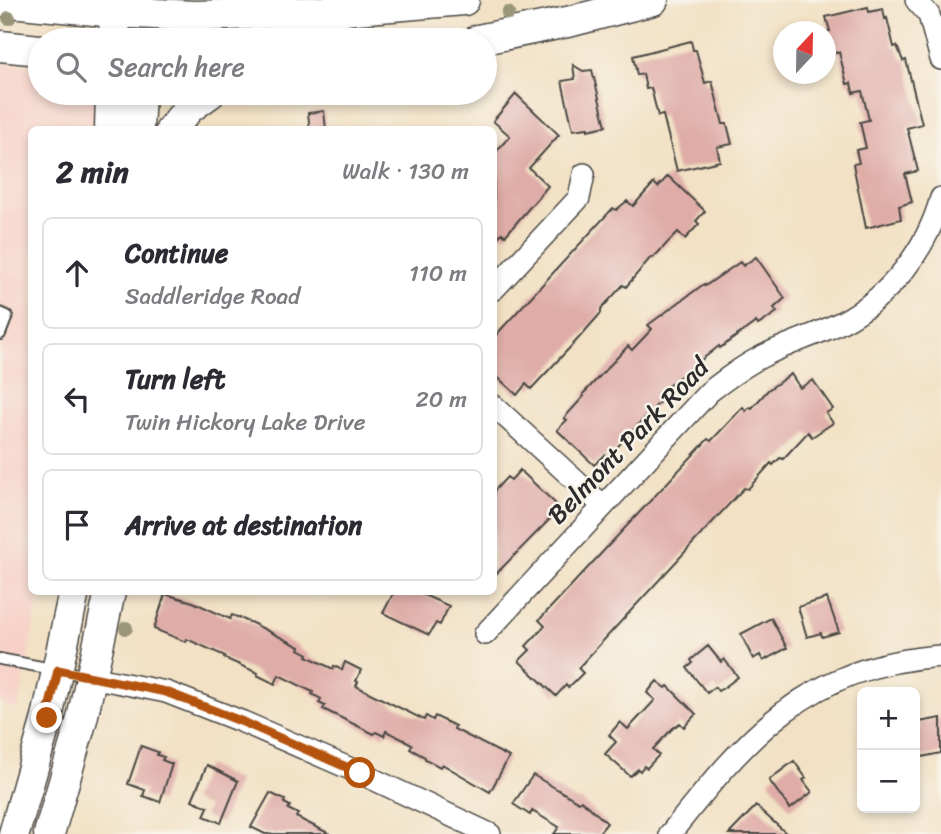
<!DOCTYPE html>
<html lang="en">
<head>
<meta charset="utf-8">
<style>
	:root { --surface:#fff; --page:#f2f2f3; --text:#2b2b33; --muted:#7c7c81; --line:#e1e1e2 }
	body { margin:0; font-family:Sriracha,sans-serif; background:var(--page); color:var(--text) }
	.controls { position:absolute; right:21px; bottom:21px; display:grid; overflow:hidden; border-radius:10px; box-shadow:0 4px 10px #0003 }
	.controls button { width:63px; height:63px; display:grid; place-items:center; padding:0; border:0; border-bottom:2px solid var(--line); background:var(--surface); color:var(--text); font:35px sans-serif }
	.compass { position:absolute; left:773px; top:21px; width:63px; height:63px; border-radius:50%; background:var(--surface); box-shadow:0 4px 10px #0003; rotate:22deg }
	.stop { position:absolute; width:21px; height:21px; margin:-16px; border:5px solid #b45309; border-radius:50%; background:#fff }
	.stop.end { background:#b45309; border-color:#fff; box-shadow:0 2px 7px #0008 }
	.list { margin:0; padding:0; list-style:none }
	h2 { display:flex; justify-content:space-between; align-items:center; height:91px; margin:0; padding:0 28px; font-size:30px }
	h2 small { font-size:23px; font-weight:400; color:var(--muted) }
	.list li { display:grid; grid-template-columns:46px 1fr auto; gap:21px; align-items:center; box-sizing:border-box; height:112px; margin:0 14px 14px; padding:0 14px; border:2px solid var(--line); border-radius:10px }
	.list b { display:block; font-size:26px; white-space:nowrap }
	.list p { margin:0; font-size:23px; white-space:nowrap; color:var(--muted) }
	.list em { font-size:23px; font-style:normal; color:var(--muted) }
	.icon { flex:none; width:38px; height:38px; fill:none; stroke:currentColor; stroke-width:2; stroke-linecap:round; stroke-linejoin:round }
	.map { position:relative; flex:none; width:941px; height:834px; overflow:hidden }
	.search { position:absolute; background:var(--surface); box-shadow:0 4px 10px #0003; left:28px; top:28px; width:469px; height:77px; display:flex; align-items:center; gap:18px; box-sizing:border-box; padding:0 24px; border-radius:38px; color:var(--muted); font-size:26px }
	.panel { position:absolute; background:var(--surface); box-shadow:0 4px 10px #0003; left:28px; top:126px; width:469px; height:469px; border-radius:10px }
	.map>svg:first-child { display:block }
	.built { fill:#f7d1c8 }
	.building { fill:#dfaca7 }
	.lines { fill:none; stroke-linecap:round; stroke-linejoin:round }
	.lane-casing { stroke:#494642; stroke-width:14 }
	.street-casing { stroke:#494642; stroke-width:24 }
	.secondary-casing { stroke:#494642; stroke-width:33 }
	.lane { stroke:#fff; stroke-width:10 }
	.street { stroke:#fff; stroke-width:21 }
	.secondary { stroke:#fff; stroke-width:30 }
	.tree { fill:#9a967a }
	.route { stroke:#b45309; stroke-width:9 }
	.labels { text-anchor:middle; dominant-baseline:central; stroke-width:5; stroke-linejoin:round; paint-order:stroke }
	.street-label { font-size:26px; fill:#2b2b2b; stroke:#f7f3e8 }
</style>
</head>
<body>
<div class="map">
<svg width="941" height="834" viewBox="0 0 941 834">
	<rect width="100%" height="100%" fill="#f7f3e8"/>
	<filter id="ink" filterUnits="userSpaceOnUse"><feTurbulence type="fractalNoise" baseFrequency=".0143" numOctaves="2"/><feDisplacementMap in="SourceGraphic" scale="14" xChannelSelector="R" yChannelSelector="G"/><feConvolveMatrix kernelMatrix="1 2 1 2 8 2 1 2 1" color-interpolation-filters="sRGB"/></filter>
	<filter id="wash" filterUnits="userSpaceOnUse"><feTurbulence type="fractalNoise" baseFrequency=".00686" numOctaves="4" result="noise"/><feDisplacementMap in="SourceGraphic" scale="28" xChannelSelector="R" yChannelSelector="G"/><feGaussianBlur stdDeviation="1.57" result="paint"/><feColorMatrix in="noise" values="0 0 0 0 0 0 0 0 0 0 0 0 0 0 0 0 0 1.4 0 .05"/><feComposite in="paint" operator="in"/></filter>
	<g filter="url(#wash)">
		<rect width="100%" height="100%" fill="#f2e1c4"/>
		<path class="built" d="M0,62L40,67V93H95L93,129L32,130V592H40L18,710L0,703Z"/>
		<g id="blocks">
			<path class="building" d="M868,7L869,12L883,9L885,19L887,18L894,47L897,46L903,61L906,60L922,124L907,128L918,171L905,174L912,202L899,206L901,219L866,228L853,164L859,163L856,150L866,148L860,122L869,120L862,91L853,93L851,83L847,84L839,52L832,54L826,32L830,31L826,17Z
				M691,41L693,50H696L705,83L712,81L723,124H727L732,144L717,147L720,161L677,171L663,115L658,116L651,88L646,89L643,74L637,75L633,56Z
				M573,65L583,71L592,70L606,126L588,130V128L573,130L562,81L575,79Z
				M516,94L559,135L529,168L548,186L505,236L502,233L494,241V154L510,136L493,121Z
				M324,111L326,130H310L308,113Z
				M668,176L705,211L696,221L699,224L685,239L678,232L653,258L651,257L626,287L623,285L601,309V313L577,340L531,389L526,384L517,395L494,374V337L613,208L616,210L627,201L633,206L654,183L658,187Z
				M756,257L785,298L774,308L777,312L758,325L756,322L720,348L719,346L668,386L672,389L608,457L605,455L594,465L557,430L567,420L564,418L584,396L583,394L628,346L632,350L652,329L648,325L704,284L705,286L740,262L743,266Z
				M791,374L800,388L813,380L833,409L826,413L833,423L812,437L808,432L783,459L780,458L773,465L771,463L748,489L744,488L578,668L583,673L568,688L566,685L556,696L519,661L530,650L526,646L545,626L539,620L708,439L711,441L743,407L746,411L750,407L752,408L768,390Z
				M520,470L557,505L547,516L550,519L494,576V491L507,477L511,480Z
				M394,592H417L449,606L440,625L436,623L429,635L383,613Z
				M165,594L193,602L230,619L232,615L252,623L300,647L299,649L308,654L307,656L333,669L334,666L342,670L345,662L361,670L356,681L358,682L356,686L424,720L426,716L433,720L435,716L455,726L454,729L509,757L490,792L442,764L440,767L425,759V757L410,749L412,744L386,731L384,736L376,732L374,734L323,709L325,706L319,703L321,699L312,694L313,692L279,675L275,684L257,675L258,673L224,658L225,656L187,639L186,642L154,629Z
				M827,598L839,632L822,637L821,633L807,637L798,607Z
				M771,618L787,648L763,661L760,655L753,659L741,634Z
				M708,646L721,662L724,659L738,677L725,687L718,691L715,687L707,693L687,668L693,663L691,660Z
				M657,681L666,688L668,686L696,714L684,727L680,723L673,728L653,749L659,755L647,768L644,766L640,771L638,769L630,776L605,754L616,742L609,735L620,722L628,729L655,700L647,693Z
				M941,718V753L917,758L915,731L920,730L919,722Z
				M141,746L158,752L157,755L164,757L162,760L172,764L160,802L143,796L145,790L128,784Z
				M794,761L806,778L803,780L812,792L790,809L769,780Z
				M207,765L238,781L221,823L204,816L208,807L192,800Z
				M533,775L579,802L581,800L607,823L598,834H554L559,827L532,811L530,815L513,804Z
				M270,793L285,800L284,803L290,806L288,809L298,814L296,817L330,834H265L251,827Z
				M756,806L787,834H729Z"/>
		</g>
	</g>
	<g filter="url(#ink)">
		<use href="#blocks" fill-opacity="0" stroke="#494642" stroke-width="2"/>
		<g class="lines">
			<g class="lane-casing">
				<path id="lane" d="M0,313L7,316L0,334
					M0,659L88,676"/>
			</g>
			<g class="street-casing">
				<path id="street" d="M916,0L929,15L941,59
					M494,289L579,198L584,174
					M494,406L602,505
					M485,634L709,392C726,379 743,366 763,356C788,343 817,335 842,322C890,297 927,249 941,198
					M91,677L166,692L243,722L360,773L490,834
					M670,834C748,736 807,665 941,656"/>
			</g>
			<g class="secondary-casing">
				<path id="secondary" d="M0,1L115,12L195,16L319,12L464,0
					M114,40L115,12
					M478,40L572,21L653,0
					M0,46L40,50
					M110,130L111,93
					M138,130L140,93
					M171,130L189,108L210,93
					M14,834L47,718L74,592
					M49,834L82,719L110,592"/>
			</g>
			<use href="#lane" class="lane"/>
			<use href="#street" class="street"/>
			<use href="#secondary" class="secondary"/>
		</g>
		<g class="tree">
			<circle cx="508" cy="13" r="7"/>
			<circle cx="9" cy="18" r="7"/>
			<circle cx="126" cy="628" r="7"/>
		</g>
	</g>
	<g class="lines" filter="url(#ink)">
		<path class="route" d="M47,718L58,670L166,692L243,722L360,773"/>
	</g>
	<g class="labels">
		<g class="street-label">
			<text transform="translate(628 441) rotate(-46)">Belmont Park Road</text>
		</g>
	</g>
</svg>
<div class="controls">
<button>+</button>
<button>−</button>
</div>
<svg class="compass" viewBox="-18 -18 36 36"><path d="M0-13l5 13h-10z" fill="#e53935"/><path d="M0 13l5-13h-10z" fill="#7c7c81"/></svg>
<div class="stop" style="left:360px;top:773px"></div>
<div class="stop end" style="left:47px;top:718px"></div>
<div class="search"><svg class="icon" aria-label="search" viewBox="0 0 24 24"><circle cx="10" cy="10" r="6"/><path d="M15 15l6 6"/></svg>Search here</div>
<section class="panel">
<h2>2 min<small>Walk · 130 m</small></h2>
<ul class="list">
<li><svg class="icon" aria-label="ahead" viewBox="0 0 24 24"><path d="M12 20V5M6 11l6-6 6 6"/></svg><div><b>Continue</b><p>Saddleridge Road</p></div><em>110 m</em></li>
<li><svg class="icon" aria-label="left" viewBox="0 0 24 24"><path d="M17 20v-9H6M10 6l-5 5 5 5"/></svg><div><b>Turn left</b><p>Twin Hickory Lake Drive</p></div><em>20 m</em></li>
<li><svg class="icon" aria-label="arrive" viewBox="0 0 24 24"><path d="M6 21V4h12l-3 4 3 4H6"/></svg><div><b>Arrive at destination</b></div></li>
</ul>
</section>
</div>
</body>
</html>
